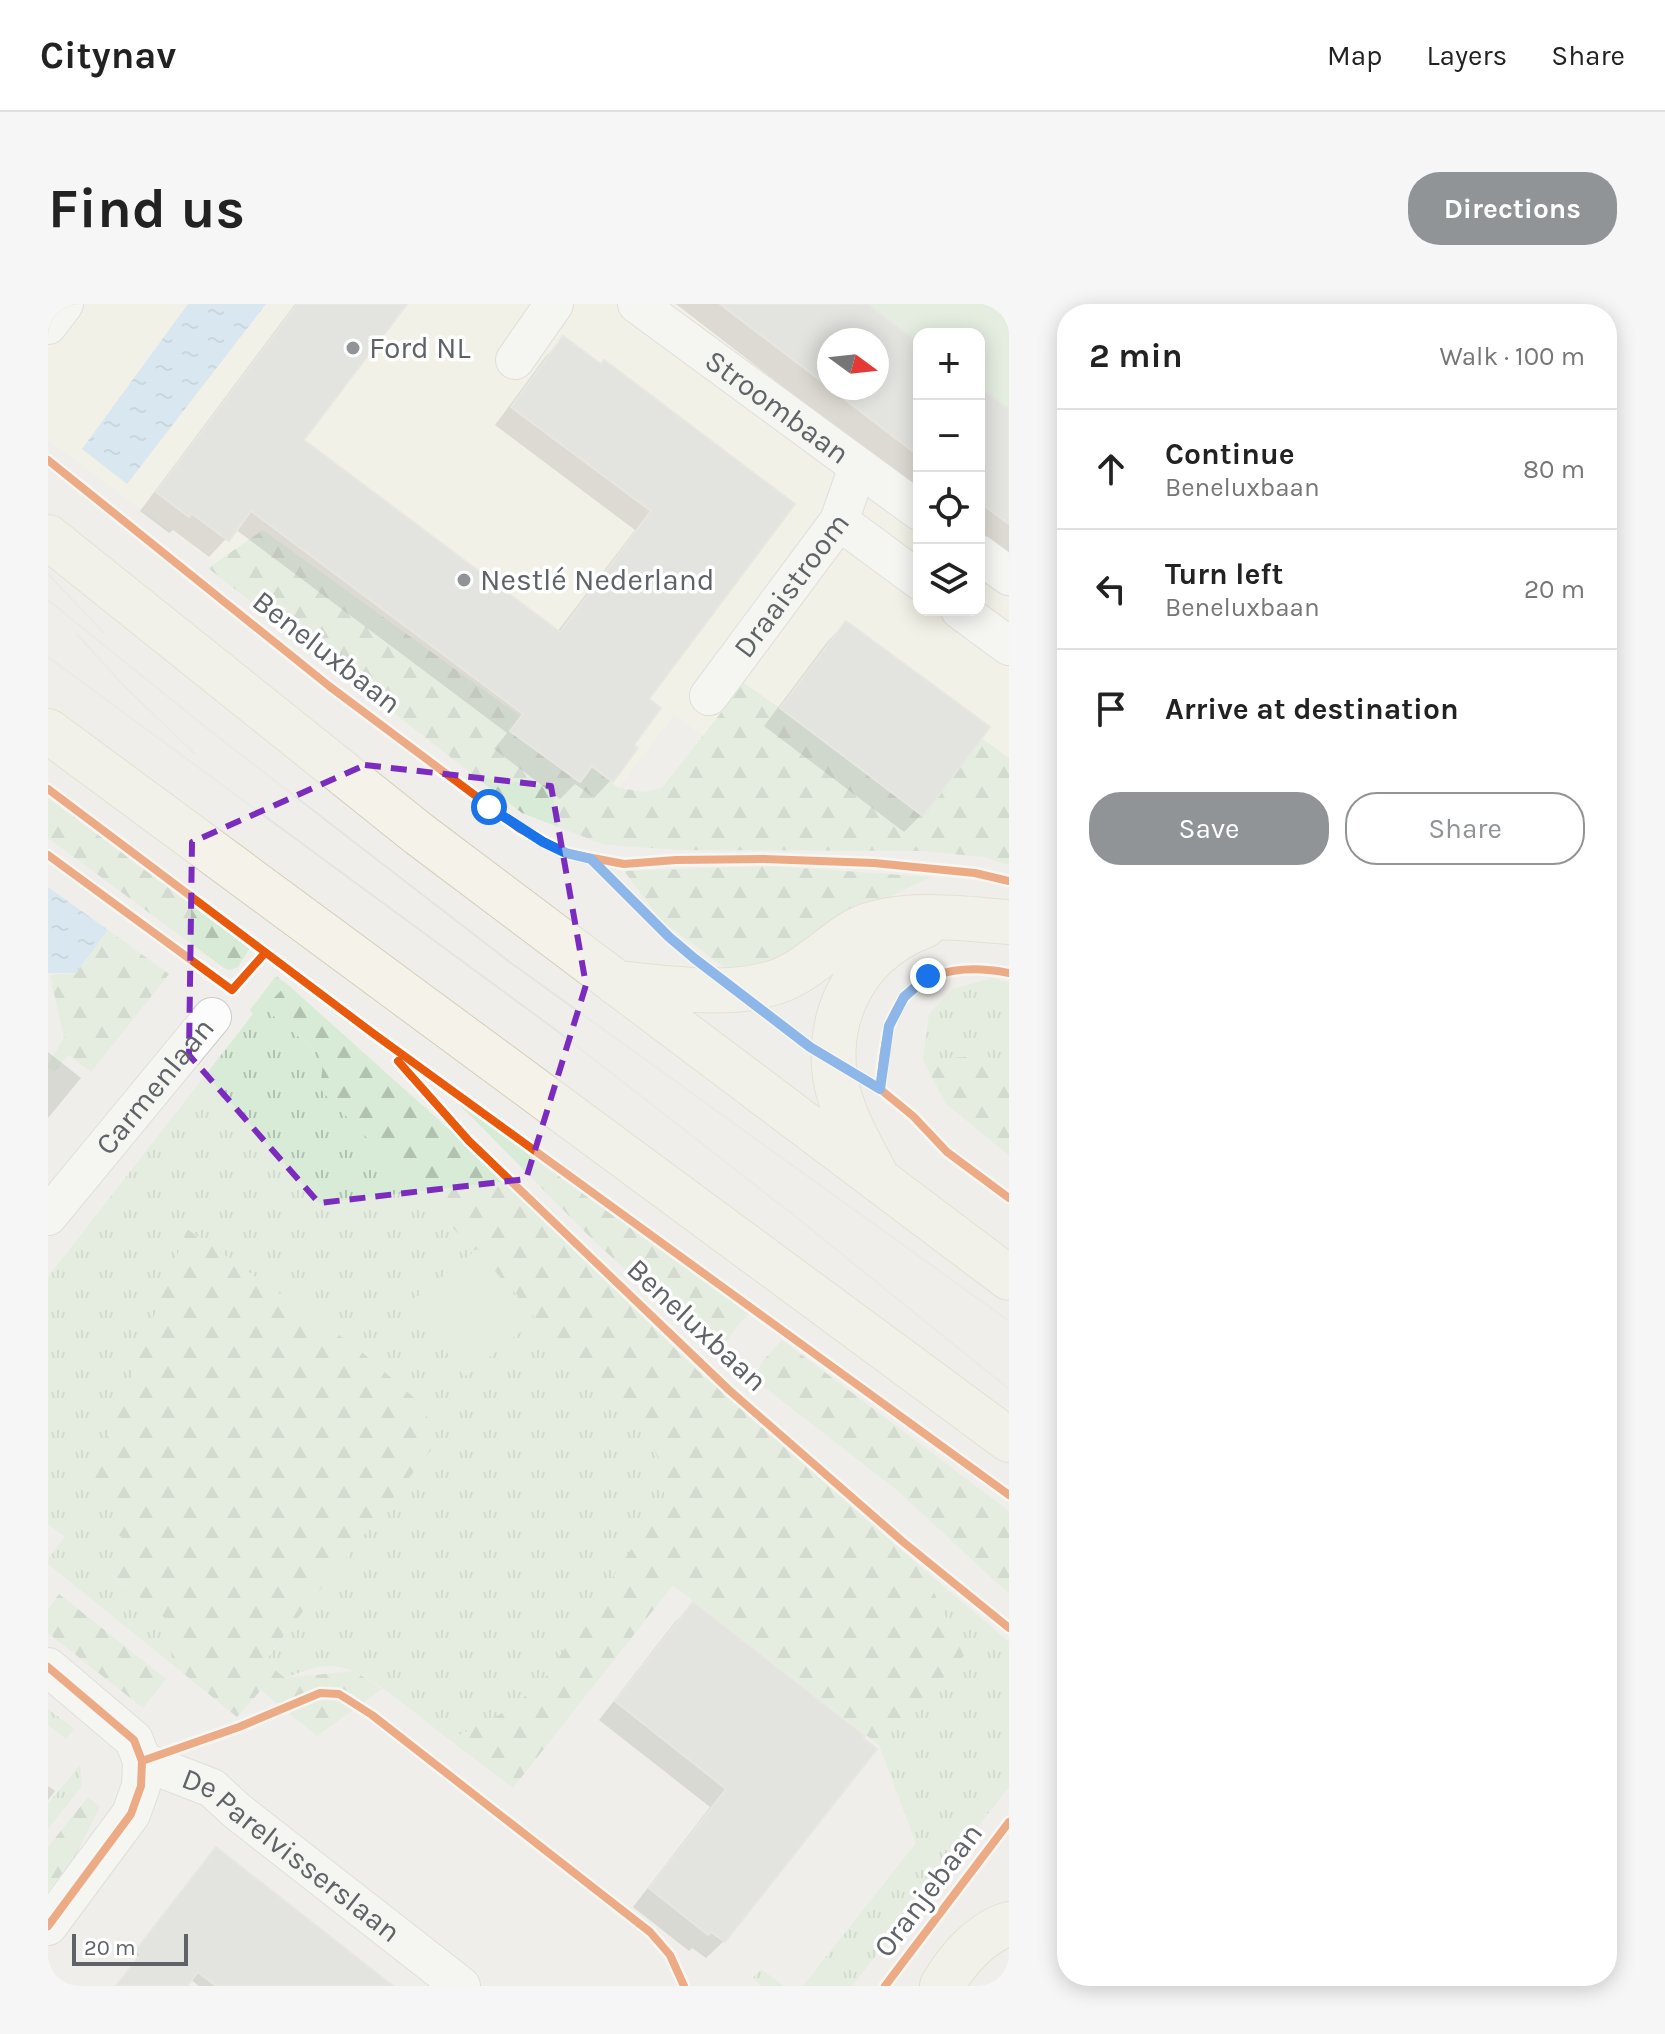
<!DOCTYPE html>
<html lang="en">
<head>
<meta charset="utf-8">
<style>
	:root { --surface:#fff; --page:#f6f6f6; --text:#222; --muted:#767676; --line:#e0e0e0; --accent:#919496 }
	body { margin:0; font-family:Karla,sans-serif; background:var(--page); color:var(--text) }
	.controls { position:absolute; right:24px; top:24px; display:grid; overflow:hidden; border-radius:16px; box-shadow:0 4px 20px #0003 }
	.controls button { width:72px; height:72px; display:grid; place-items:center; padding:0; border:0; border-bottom:2px solid var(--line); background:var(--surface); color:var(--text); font:40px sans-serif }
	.compass { position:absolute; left:769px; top:24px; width:72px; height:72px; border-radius:50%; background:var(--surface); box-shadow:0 4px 20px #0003; rotate:105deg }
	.scale { position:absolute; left:24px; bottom:20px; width:116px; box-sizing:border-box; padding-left:8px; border:4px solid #5f6368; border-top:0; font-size:22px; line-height:28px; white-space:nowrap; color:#5f6368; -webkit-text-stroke:6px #fff; paint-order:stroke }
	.stop { position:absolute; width:24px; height:24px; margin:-18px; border:6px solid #1a73e8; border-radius:50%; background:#fff }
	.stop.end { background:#1a73e8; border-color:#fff; box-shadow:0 2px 8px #0008 }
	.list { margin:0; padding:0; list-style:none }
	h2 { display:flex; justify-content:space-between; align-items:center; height:104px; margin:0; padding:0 32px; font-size:34px }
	h2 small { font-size:26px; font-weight:400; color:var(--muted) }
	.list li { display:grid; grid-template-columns:52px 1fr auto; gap:24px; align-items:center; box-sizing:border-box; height:120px; padding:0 32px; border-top:2px solid var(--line) }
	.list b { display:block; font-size:30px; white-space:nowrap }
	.list p { margin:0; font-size:26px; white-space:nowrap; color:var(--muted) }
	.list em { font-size:26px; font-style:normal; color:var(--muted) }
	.actions { display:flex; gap:16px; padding:24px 32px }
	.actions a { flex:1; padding:18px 0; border:2px solid var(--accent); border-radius:32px; text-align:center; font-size:28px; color:var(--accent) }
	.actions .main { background:var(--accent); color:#fff }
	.icon { flex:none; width:44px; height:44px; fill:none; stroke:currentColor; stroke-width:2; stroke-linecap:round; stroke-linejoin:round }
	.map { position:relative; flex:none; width:961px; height:1682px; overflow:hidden; border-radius:32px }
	header { display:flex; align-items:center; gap:48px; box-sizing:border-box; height:112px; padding:0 40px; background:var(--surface); border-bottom:2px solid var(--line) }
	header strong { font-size:38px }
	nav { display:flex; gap:44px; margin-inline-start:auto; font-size:28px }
	.intro { display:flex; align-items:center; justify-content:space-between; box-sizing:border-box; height:192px; padding:0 48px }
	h1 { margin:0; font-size:56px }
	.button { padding:20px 36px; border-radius:32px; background:var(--accent); color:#fff; font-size:28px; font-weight:700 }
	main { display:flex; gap:48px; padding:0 48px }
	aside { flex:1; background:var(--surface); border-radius:32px; box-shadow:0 4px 20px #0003 }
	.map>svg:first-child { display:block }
	.commercial { fill:#f7f3e4; fill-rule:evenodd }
	.grass { fill:url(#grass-tufts) }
	.forest { fill:url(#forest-firs) }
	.green { fill:#d8ebd6 }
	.water { fill:url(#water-ripples) }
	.shadow { fill:#0003; fill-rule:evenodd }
	.building { fill:#d6d5d3; stroke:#deddd9; stroke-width:2 }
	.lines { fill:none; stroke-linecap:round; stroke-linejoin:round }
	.minor-casing { stroke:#cbcccc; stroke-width:40 }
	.major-casing { stroke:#d7ceb8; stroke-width:46 }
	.minor { stroke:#fdfcfc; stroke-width:38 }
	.major { stroke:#f4f2e9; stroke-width:44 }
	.tram { stroke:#e4e4e4; stroke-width:2 }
	.cycleway-casing { stroke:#fff; stroke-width:13 }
	.cycleway { stroke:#e8590c; stroke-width:8 }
	.route { stroke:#1a73e8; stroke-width:10 }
	.marked { fill:none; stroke:#7b2cbf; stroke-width:6; stroke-dasharray:16 10; stroke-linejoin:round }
	.poi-dot { fill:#919496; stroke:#fff; stroke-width:3 }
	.labels { text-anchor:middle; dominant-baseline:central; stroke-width:7; stroke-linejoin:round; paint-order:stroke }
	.poi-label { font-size:30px; fill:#5f6368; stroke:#fff; text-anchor:start }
	.street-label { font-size:30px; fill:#5f6368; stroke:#fff }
</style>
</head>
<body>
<header>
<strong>Citynav</strong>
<nav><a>Map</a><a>Layers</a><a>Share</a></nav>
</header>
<div class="intro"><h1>Find us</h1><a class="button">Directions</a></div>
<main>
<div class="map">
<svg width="961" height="1682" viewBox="0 0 961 1682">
	<defs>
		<pattern id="grass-tufts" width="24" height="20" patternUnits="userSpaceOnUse" patternTransform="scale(2)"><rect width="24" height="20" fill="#d8ebd6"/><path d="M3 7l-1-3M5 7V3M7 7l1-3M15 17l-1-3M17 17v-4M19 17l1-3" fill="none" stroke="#b2c2b1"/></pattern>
		<pattern id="forest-firs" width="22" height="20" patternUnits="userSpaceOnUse" patternTransform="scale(2)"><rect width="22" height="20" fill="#d8ebd6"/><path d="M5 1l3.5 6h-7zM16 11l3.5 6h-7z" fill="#b2c2b1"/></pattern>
		<pattern id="water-ripples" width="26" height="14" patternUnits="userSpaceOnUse" patternTransform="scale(2)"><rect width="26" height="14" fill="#bfe0f9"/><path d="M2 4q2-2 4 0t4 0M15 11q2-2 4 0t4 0" fill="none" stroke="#9eb9cd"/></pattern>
	</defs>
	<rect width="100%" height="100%" fill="#efeeea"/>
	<path class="commercial" d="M0,0H961V533L765,511L626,411L534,531L0,136ZM871,30H931V306H871ZM781,36H829V84H781Z"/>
	<path class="grass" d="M228,672L239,680L225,696L222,709L269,748L276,759L470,992L511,1046L533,1068L564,1086L595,1124L612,1158L618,1195L495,1377L462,1405L402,1436C373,1415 320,1365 286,1362C268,1361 253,1368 237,1374L216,1358L382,1146L378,1105L308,1043L139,926L81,1215L83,1243L63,1271L118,1315L125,1361L0,1260V1255L17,1233L0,1220V973L205,710L202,706Z
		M944,674L961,679V756L928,752L875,756L881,710L905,685Z
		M875,1265L961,1338V1483L804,1682H755L868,1539L831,1441L916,1352Z
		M0,1405L26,1425L18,1435L0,1421Z
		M32,1461L34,1482L0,1525V1500Z
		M713,1665L736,1682H714L705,1674Z"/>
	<path class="forest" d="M215,226L571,484L596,488L614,484L696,379L874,504L928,430L961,454V561L936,553L872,547L633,546L557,541L474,509L160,264Z
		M0,493L202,644L190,663L181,666L176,664L0,534Z
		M723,562L883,573L843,592L749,651L685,670L614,617L576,567Z
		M60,626L121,670L43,768L21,751L6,768L0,763V760L16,734L2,671L28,669Z
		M239,680L422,844L649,1066L875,1265L916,1352L831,1441L625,1281L465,1484L402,1436L462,1405L495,1377L617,1195L612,1158L595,1124L564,1086L533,1068L511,1046L470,992L272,785L275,759L269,748L222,709L224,696Z
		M928,752L961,756V851L898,800L875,756Z
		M401,790L703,1007C689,1022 676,1035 673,1056L537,928Z
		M139,925L308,1043L378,1104L383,1146L216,1357L237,1374L306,1367L334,1385L269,1432L213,1386L189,1413L125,1361L118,1315L63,1270L82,1243L71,1231L81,1215L40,1184Z
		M734,1036L961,1207V1290L850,1187L706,1075L714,1058Z
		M11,1290L118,1375L95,1404L0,1329V1305Z
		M40,1493L52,1503L26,1554L0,1587V1543Z"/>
	<path class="green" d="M819,0H961V105L931,83V30H871V39Z
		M429,945L487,1016L418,1072L360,1000Z"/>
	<path class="water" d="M140,0H218L79,180L34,145Z
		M0,583L60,626L28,669H0Z"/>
	<path class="shadow" d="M247,0H356L254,137L509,328L587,226L447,121L498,52L516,35L744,200L598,395L583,442L563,476L546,494L527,480L512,495L446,445L459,429L187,225L161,253L125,226L121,229L92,207Z
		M628,0H816L871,41V188ZM781,36H829V84H781Z
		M949,0H961V9Z
		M931,86L961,108V255L931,233Z
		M798,319L873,511L856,528L716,422L780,337Z
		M0,748L33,774L0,814Z
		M645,1300L814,1432L676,1637L658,1654L644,1644L641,1647L585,1603L662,1503L551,1416L627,1318Z
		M0,1482L7,1487L0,1496Z
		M164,1550L342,1682H151L142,1675L137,1682H70L90,1656L85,1651Z"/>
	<path class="building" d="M249,0H359L256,136L512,328L603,207L463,103L515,32L553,60L556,56L747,200L601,395L613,404L586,441L590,444L565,478L544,462L532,478L462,427L475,410L203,207L181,237L143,209L141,213L108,188Z
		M672,0H819L871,39V152L782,84H829V36H781V83Z
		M931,83L961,105V220L931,198Z
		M798,317L942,423L875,512L732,404Z
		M645,1298L817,1432L815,1434L829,1445L677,1638L663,1628L660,1631L601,1584L678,1485L567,1397Z
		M168,1543L345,1682H168L150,1668L139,1682H68L93,1650L88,1646Z"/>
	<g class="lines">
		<g class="minor-casing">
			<g id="minor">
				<path id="s1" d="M589,0L871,207"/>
				<path d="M0,21L16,0"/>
				<path d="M467,56L506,0"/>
				<path d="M791,217L871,276"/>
				<path d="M931,250L961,272"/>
				<path d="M912,306L961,342"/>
				<path id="s2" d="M661,392L791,217L810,163"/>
				<path id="s3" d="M0,912L164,713"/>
				<path d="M0,1363L86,1436L94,1457L93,1482L83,1510L0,1622"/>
				<path id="s4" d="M94,1457L164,1484L189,1507L413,1682"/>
			</g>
		</g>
		<g class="major-casing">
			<path id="major" d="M0,233L371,530L961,974
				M0,427L961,1136
				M568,679C615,683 676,693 721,680C754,672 776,646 804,629C844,604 916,615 961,618
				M827,869C814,845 801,822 793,797C769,725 804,648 876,622
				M894,1682C908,1657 933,1628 961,1620"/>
		</g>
		<use href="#minor" class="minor"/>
		<use href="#major" class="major"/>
		<path class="tram" d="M0,270L56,329
			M0,296L165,429L463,659L961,1017
			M29,330L75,381L147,450
			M0,353L512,729L743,909L961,1085"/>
		<g class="cycleway-casing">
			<path id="cycleway" d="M0,156L281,382L472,525L518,549L576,560L628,556L716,555L826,559L927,569L961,577
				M0,485L326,730L961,1191
				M0,551L184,686L217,649
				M543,555L621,633L647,655L762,743L832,785L865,812L899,848L961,894
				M350,757L421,837L681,1086L854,1237L961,1324
				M832,785C834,765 835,744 841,724C858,667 910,659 961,669
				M0,1363L86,1436L94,1457L93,1482L83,1510L0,1622
				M94,1457L191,1423L272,1389L291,1390L324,1411L602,1628L622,1651L636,1682
				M837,1682L961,1518"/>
		</g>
		<use href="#cycleway" class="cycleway"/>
	</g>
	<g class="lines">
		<path class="route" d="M441,503L495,538L518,549L543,555L621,633L647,655L762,743L832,785L841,722L856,693L880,672"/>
	</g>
	<path d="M0 0H961V1682H0ZM317,461L503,482L538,681L478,875L271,899L141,751L144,538Z" fill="#efeeea" fill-opacity=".55" fill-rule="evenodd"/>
	<path class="marked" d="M317,461L503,482L538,681L478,875L271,899L141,751L144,538Z"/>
	<g class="poi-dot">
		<circle cx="305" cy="44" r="8"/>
		<circle cx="416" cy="276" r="8"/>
	</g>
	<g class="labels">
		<g class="poi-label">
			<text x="321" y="44">Ford NL</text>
			<text x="432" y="276">Nestlé Nederland</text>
		</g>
		<g class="street-label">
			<text stroke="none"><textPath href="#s1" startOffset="174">Stroombaan</textPath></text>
			<text stroke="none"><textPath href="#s2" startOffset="138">Draaistroom</textPath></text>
			<text transform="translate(279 348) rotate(38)">Beneluxbaan</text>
			<text stroke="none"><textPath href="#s3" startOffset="168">Carmenlaan</textPath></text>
			<text transform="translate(649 1021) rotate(43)">Beneluxbaan</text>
			<text stroke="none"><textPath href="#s4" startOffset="178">De Parelvisserslaan</textPath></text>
			<text transform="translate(880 1586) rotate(-53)">Oranjebaan</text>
		</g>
	</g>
</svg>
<div class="controls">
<button>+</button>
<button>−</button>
<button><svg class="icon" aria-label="locate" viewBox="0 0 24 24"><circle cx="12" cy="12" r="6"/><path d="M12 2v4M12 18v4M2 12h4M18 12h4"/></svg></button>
<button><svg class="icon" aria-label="layers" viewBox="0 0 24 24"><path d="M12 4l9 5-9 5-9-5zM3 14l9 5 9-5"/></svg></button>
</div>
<svg class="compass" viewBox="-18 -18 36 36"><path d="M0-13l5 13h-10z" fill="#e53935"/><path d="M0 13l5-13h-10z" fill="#767676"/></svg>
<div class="scale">20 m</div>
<div class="stop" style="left:441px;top:503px"></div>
<div class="stop end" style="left:880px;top:672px"></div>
</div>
<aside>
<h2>2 min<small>Walk · 100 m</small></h2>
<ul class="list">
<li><svg class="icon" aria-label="ahead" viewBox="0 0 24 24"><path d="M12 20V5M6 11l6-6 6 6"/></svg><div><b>Continue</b><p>Beneluxbaan</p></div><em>80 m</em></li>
<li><svg class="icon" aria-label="left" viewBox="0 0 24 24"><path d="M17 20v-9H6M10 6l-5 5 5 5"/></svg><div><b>Turn left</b><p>Beneluxbaan</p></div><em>20 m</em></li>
<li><svg class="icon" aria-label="arrive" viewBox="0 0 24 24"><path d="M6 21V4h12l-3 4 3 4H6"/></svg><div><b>Arrive at destination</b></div></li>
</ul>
<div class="actions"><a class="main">Save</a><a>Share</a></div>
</aside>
</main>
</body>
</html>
